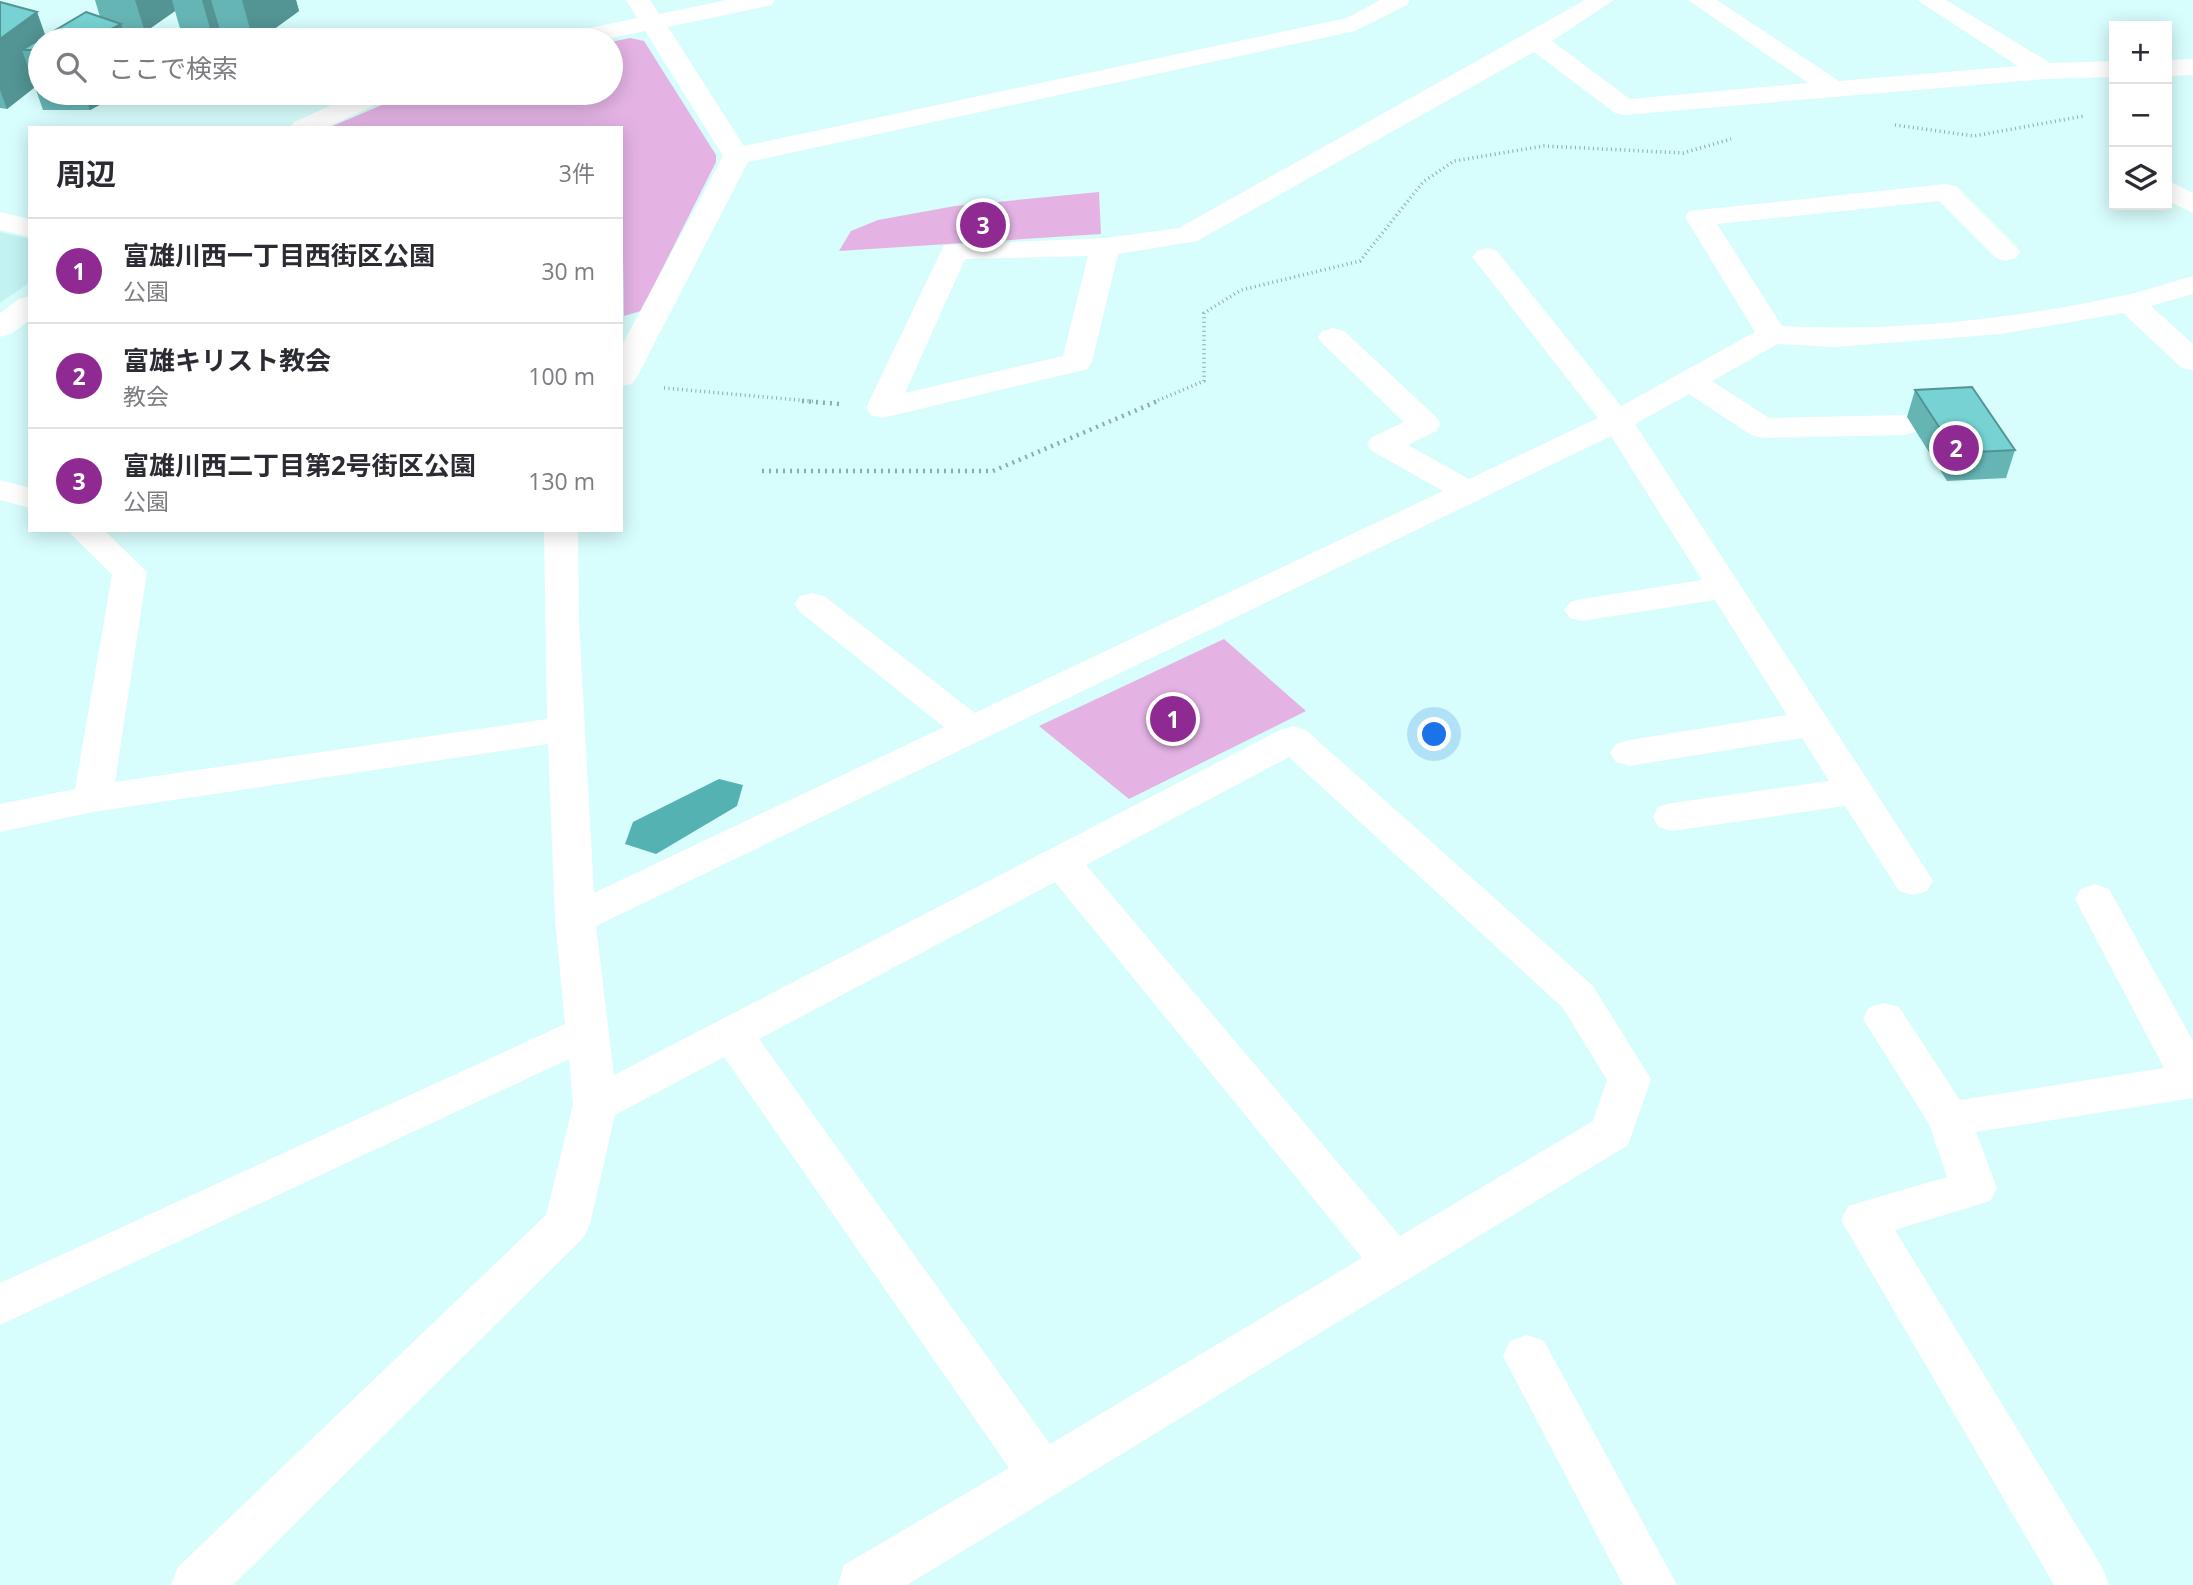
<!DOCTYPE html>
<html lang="ja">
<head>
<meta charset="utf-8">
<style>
	:root { --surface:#fff; --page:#f7f7f7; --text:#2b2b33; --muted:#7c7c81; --line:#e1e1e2; --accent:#8e2a91 }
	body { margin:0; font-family:"Open Sans","Noto Sans JP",sans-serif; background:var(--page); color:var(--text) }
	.controls { position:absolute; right:21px; top:21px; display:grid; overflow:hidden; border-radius:0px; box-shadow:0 4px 18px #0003 }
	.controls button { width:63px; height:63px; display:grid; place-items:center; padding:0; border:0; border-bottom:2px solid var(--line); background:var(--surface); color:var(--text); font:35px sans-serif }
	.you { position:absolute; left:1435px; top:735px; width:24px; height:24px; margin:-18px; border:5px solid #fff; border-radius:50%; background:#1a73e8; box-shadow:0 0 0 10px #1a73e833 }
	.badge { display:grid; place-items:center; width:46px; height:46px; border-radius:50%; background:var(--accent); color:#fff; font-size:23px; font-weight:700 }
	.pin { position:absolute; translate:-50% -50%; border:4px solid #fff; box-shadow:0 2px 7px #0006 }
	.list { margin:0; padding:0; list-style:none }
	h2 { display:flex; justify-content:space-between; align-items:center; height:91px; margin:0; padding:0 28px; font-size:30px }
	h2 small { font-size:23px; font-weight:400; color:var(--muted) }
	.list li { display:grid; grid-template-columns:46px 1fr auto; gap:21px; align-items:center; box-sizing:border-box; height:105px; padding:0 28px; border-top:2px solid var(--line) }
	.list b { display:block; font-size:26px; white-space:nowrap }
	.list p { margin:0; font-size:23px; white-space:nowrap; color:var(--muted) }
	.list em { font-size:23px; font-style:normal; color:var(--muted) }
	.icon { flex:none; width:38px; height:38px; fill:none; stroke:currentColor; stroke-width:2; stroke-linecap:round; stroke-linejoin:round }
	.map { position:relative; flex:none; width:2193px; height:1585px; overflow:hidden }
	.search { position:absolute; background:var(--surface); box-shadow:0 4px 18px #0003; left:28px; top:28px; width:595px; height:77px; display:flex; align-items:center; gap:18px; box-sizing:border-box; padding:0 24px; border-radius:38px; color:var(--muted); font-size:26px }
	.panel { position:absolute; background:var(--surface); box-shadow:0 4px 18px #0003; left:28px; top:126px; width:595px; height:406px; border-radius:0px }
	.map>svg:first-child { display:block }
	.built { fill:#c2f2f2 }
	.green { fill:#e4b3e4 }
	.water { fill:#55b2b2 }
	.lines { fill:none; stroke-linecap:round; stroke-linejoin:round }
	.path-far1 { stroke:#8dabaa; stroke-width:3.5; stroke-dasharray:1 3.5; stroke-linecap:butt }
	.path { stroke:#8dabaa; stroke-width:4.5; stroke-dasharray:2 5; stroke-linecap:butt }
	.minor { fill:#fff; fill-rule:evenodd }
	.wall { fill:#66b5b5 }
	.shaded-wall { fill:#539494 }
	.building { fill:#77d3d3; stroke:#539494; stroke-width:2 }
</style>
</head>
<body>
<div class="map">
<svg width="2193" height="1585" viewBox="0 0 2193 1585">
	<rect width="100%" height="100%" fill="#d7fdfc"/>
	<path class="built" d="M0,232L30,239V282L0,303Z"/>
	<path class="green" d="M630,38L644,41L716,155V162L641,311L624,316L621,128H328L410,93H611V42Z
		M1099,192L1101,234L839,251L851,231L878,220L955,206Z
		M1224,639L1306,711L1129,799L1039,726Z"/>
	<path class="water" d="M719,779L743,785L737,806L656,854L625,844L633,822Z"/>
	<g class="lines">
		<path class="path-far1" d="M1895,125L1974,136L2084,116
			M664,388L821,402
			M1154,402L1204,381V313L1241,290L1360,261L1423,182L1454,161L1544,146L1683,153L1731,139"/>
		<path class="path" d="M802,401L840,404
			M762,471H993L1158,401"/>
		<path class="minor" d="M626,0H650L659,14L727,0H775L772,5L668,27L744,146L1347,18L1380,0H1410L1407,5L1355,31L748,162L637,377L632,384L621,386V347L723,156L645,31L602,40H553L557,35L637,18Z
			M1585,0H1614L1552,41L1630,99L1808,83L1688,0H1717L1839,81L2018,66L1917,0H1946L2050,63L2114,61V77L2045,79L1624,115L1615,113L1534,52L1197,241L1118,254L1092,362L1088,369L882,418L871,415L866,408L944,245L1105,238L1179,228ZM1088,256L1063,356L905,393L965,259Z
			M2193,59V75L2167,76V60Z
			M358,93H392L388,99L325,128H290L294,122Z
			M2167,180L2193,193V213L2167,200Z
			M1946,184L1956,186L2016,246L2020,252L2016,258L2006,261L1996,258L1939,201L1717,224L1782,326C1895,332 2015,319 2126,295C2149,290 2171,282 2193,276V294L2151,306L2193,344V370L2182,368L2123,313L2001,334L1835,347L1778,344L1712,381L1769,418L1904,415L1915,418L1920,425L1915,432L1904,435L1762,438L1751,435L1689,394L1635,424L1927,871L1933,881L1927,891L1913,895L1899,891L1845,806L1672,831L1658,827L1653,817L1658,807L1672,803L1829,781L1802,738L1629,766L1616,762L1610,753L1616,744L1629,740L1787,715L1715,600L1582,621L1570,618L1564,610L1570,602L1582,599L1702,580L1611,436L596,926L614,1075L1280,730L1293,726L1306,730L1593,986L1651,1079L1628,1145L907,1585H838L844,1565L1009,1468L724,1057L615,1115L590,1224L583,1238L233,1585H171L178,1567L546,1215L573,1105L569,1059L0,1325V1283L565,1024L555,919L548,744L93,812L0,832V804L75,789L112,575L67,530H104L147,572L115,782L547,719L544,530H578L579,622L594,893L944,727L800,612L794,604L800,596L812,593L824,596L975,713L1443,491L1372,451L1367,444L1372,437L1404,422L1322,343L1318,337L1322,331L1333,328L1344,331L1436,417L1441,424L1436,431L1408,445L1469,479L1598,418L1477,263L1472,257L1477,251L1487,248L1497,251L1621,406L1755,332L1685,217L1689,211ZM1289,757L1563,1008L1607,1080L1593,1121L1400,1236L1086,865ZM1055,882L1362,1258L1050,1444L759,1039Z
			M0,212L30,219V237L0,230Z
			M30,296V320L11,334L0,337V313L19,299Z
			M0,480L30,488V508L0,500Z
			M2095,884L2109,889L2193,1041V1098L1976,1132L1997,1188L1990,1201L1895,1230L2102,1567L2109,1585H2054L1841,1220L1848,1206L1947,1177L1929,1124L1863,1019L1869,1007L1884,1003L1899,1007L1960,1100L2164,1068L2075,899L2081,889Z
			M1527,1335L1544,1341L1677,1585H1623L1503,1356L1510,1341Z"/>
	</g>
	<path class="wall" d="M95,0H296L299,11L259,40H223L221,33L213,39L182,35L175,11L145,32L123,30L126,40H40V93H122L90,110H43L35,87L7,109L0,108V2L37,12L45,36L100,17Z
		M1915,390L2015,450L2006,478L1947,481L1907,417Z"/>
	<path class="shaded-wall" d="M135,0H172L175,11L145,32Z
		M202,0H211L221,33L213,39Z
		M242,0H296L299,11L259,40H253Z
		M37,12L47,40L22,50L35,87L7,109L0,90V39Z
		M121,24L126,40H90Z
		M84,93H122L90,110Z"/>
	<path class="building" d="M0,2L37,12L0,39Z
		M86,12L121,24L90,40H40V50H22Z
		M1972,387L2015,450L1956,453L1915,390Z"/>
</svg>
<div class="controls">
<button>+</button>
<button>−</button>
<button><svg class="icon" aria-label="layers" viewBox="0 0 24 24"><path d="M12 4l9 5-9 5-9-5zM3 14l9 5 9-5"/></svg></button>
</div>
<div class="you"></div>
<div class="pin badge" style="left:1173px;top:719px">1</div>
<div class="pin badge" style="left:1956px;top:448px">2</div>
<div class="pin badge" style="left:983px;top:225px">3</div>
<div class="search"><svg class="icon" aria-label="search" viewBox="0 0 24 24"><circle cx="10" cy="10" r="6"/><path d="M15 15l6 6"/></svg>ここで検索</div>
<section class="panel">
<h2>周辺<small>3件</small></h2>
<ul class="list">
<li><span class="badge">1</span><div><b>富雄川西一丁目西街区公園</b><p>公園</p></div><em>30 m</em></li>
<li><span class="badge">2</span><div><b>富雄キリスト教会</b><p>教会</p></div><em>100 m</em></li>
<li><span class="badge">3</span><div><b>富雄川西二丁目第2号街区公園</b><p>公園</p></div><em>130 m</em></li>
</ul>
</section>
</div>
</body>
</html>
